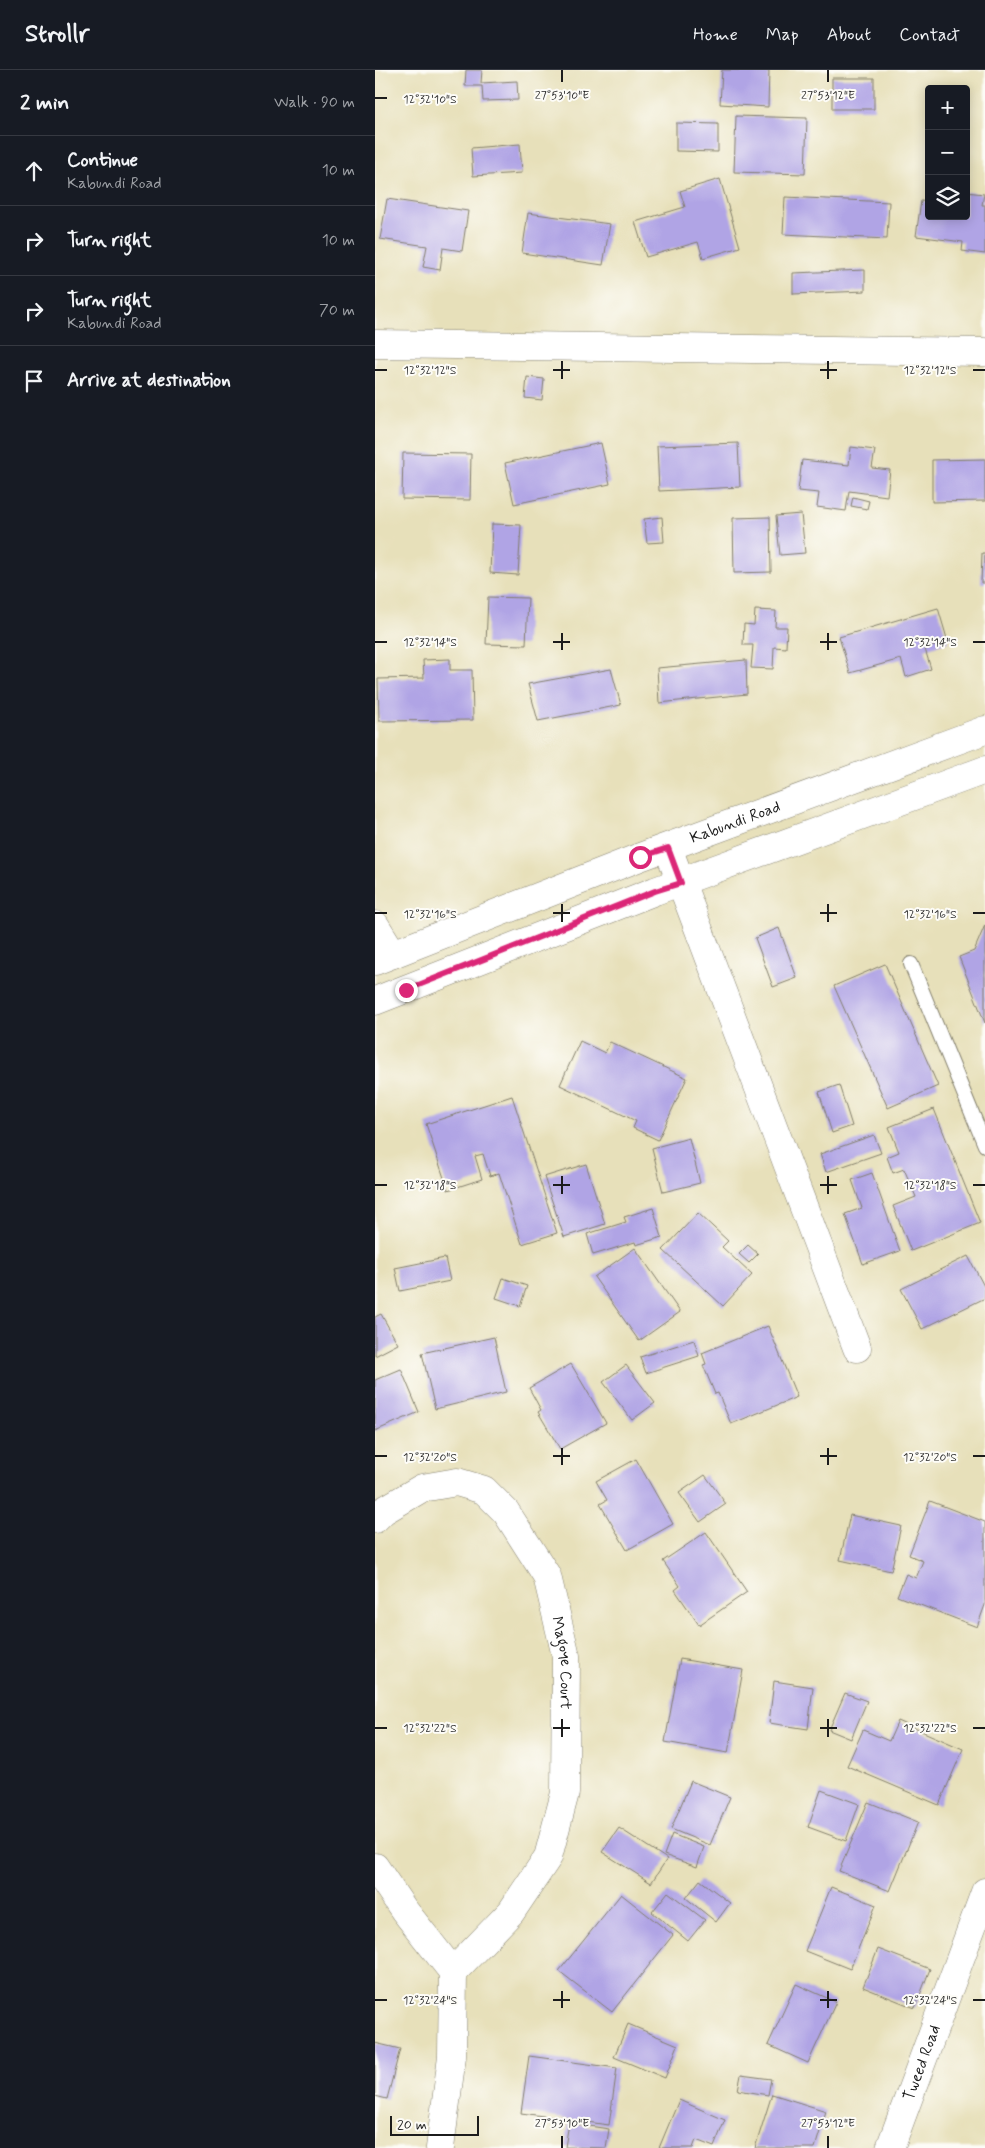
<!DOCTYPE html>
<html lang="en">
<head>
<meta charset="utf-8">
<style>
	:root { --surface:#171b24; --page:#242831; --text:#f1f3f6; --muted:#9ea1a6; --line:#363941 }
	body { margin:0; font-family:Mynerve,sans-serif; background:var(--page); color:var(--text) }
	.controls { position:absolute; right:15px; top:15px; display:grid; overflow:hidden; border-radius:5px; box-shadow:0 2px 12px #0003 }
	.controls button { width:45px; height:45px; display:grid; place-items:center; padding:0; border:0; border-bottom:1px solid var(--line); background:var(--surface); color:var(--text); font:25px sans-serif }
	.scale { position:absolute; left:15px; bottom:12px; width:89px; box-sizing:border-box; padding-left:5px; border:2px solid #1c1c1c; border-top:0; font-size:14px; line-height:18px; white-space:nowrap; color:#1c1c1c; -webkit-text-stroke:4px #fdfcf7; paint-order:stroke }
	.stop { position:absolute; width:15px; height:15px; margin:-11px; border:4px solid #db2777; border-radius:50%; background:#fff }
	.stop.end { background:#db2777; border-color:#fff; box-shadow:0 1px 5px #0008 }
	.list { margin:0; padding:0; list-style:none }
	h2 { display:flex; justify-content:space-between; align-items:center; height:65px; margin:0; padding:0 20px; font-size:21px }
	h2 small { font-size:16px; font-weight:400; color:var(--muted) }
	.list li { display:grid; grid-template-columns:32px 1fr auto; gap:15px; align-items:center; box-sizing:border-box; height:70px; padding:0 20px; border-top:1px solid var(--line) }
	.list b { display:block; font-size:19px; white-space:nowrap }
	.list p { margin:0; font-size:16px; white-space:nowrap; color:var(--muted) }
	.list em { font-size:16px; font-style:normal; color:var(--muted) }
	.icon { flex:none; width:28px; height:28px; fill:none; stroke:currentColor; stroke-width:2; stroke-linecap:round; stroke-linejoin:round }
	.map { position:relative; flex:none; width:610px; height:2078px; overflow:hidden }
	header { display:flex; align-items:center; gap:30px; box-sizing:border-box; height:70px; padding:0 25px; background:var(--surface); border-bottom:1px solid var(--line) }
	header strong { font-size:24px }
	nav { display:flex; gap:28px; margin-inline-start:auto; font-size:18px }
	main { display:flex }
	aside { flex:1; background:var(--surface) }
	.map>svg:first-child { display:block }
	.building { fill:#b0a4e5 }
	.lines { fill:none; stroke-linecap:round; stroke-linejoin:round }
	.lane-casing { stroke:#827e6b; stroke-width:16 }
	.street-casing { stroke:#827e6b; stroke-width:29 }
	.secondary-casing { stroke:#827e6b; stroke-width:29 }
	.lane { stroke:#fff; stroke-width:14 }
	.street { stroke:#fff; stroke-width:28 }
	.secondary { stroke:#fff; stroke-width:28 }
	.route { stroke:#db2777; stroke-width:6 }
	.ticks { fill:none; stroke:#1c1c1c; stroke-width:2 }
	.labels { text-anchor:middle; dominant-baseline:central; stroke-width:4; stroke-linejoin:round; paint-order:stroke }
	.street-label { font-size:16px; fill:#1c1c1c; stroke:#fdfcf7 }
	.ticks-label { font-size:12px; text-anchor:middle; fill:#1c1c1c; stroke:#fdfcf7; stroke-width:4; stroke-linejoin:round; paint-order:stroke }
</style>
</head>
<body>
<header>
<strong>Strollr</strong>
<nav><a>Home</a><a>Map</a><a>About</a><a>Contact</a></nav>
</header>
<main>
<aside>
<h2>2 min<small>Walk · 90 m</small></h2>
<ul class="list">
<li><svg class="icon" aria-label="ahead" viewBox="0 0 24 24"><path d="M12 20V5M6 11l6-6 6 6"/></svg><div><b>Continue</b><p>Kabundi Road</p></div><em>10 m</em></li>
<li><svg class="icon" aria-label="right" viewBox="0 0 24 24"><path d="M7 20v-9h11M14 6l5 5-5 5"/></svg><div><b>Turn right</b></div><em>10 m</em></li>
<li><svg class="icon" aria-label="right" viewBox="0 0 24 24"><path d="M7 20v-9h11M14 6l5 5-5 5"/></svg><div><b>Turn right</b><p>Kabundi Road</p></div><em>70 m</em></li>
<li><svg class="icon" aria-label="arrive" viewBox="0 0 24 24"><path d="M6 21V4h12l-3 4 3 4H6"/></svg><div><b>Arrive at destination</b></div></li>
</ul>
</aside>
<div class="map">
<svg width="610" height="2078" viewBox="0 0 610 2078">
	<rect width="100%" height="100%" fill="#fdfcf7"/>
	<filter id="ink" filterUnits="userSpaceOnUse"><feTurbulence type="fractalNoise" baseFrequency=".02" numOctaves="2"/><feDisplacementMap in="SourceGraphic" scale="10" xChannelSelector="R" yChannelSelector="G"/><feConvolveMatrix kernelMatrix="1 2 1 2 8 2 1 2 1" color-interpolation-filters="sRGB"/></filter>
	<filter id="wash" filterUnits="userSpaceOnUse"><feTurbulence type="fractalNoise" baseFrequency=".0096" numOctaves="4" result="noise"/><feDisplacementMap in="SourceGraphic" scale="20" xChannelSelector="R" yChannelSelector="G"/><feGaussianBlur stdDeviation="1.12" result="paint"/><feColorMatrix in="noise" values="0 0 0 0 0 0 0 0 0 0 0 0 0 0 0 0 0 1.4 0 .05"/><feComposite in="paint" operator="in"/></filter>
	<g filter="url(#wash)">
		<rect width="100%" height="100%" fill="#e7e0ba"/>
		<g id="blocks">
			<path class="building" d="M91,0H107L106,13L142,11L143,30L108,31L107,16H90Z
				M347,0H394L393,37L345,34Z
				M457,8H499V39H457Z
				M361,46L432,48L430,104L359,102Z
				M301,53L343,54V82L301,81Z
				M145,74L147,103L98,106L96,78Z
				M345,109L365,177L328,188L323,172L271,187L260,152L310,137L305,121Z
				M591,122L609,124L607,135H610V184L587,181L588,172L541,166L546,131L554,132V146H591Z
				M410,127L514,132L512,169L408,164Z
				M12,129L93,141L87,181L68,178L65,200L48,197L52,176L5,169Z
				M153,143L235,154L228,195L147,183Z
				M490,200V221L418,224V203Z
				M152,307L169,309L167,330L150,328Z
				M226,373L235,414L139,434L130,393Z
				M363,373L365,417L284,421L282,376Z
				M476,377L500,380L497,398L515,400L512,426L474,421L471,441L442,437L444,423L423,421L427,390L474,395Z
				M28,383L96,384L95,430L27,429Z
				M610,389V431L557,432V390Z
				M478,427L494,431L492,439L476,436Z
				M426,444L430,483L405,485L401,446Z
				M287,447L289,472L272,473L269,449Z
				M395,447L396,502L359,503L358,448Z
				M117,454L146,455L143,505L115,503Z
				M607,483H610V513H606Z
				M113,527L153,528L151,575L111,574Z
				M563,538L573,572L550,579L556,599L531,607L526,589L475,603L464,567Z
				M380,540L401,541L400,557H412L411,578L399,577L398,599L376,598L378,575H368L369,554L379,555Z
				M75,589V600H97L98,650L4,651L3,609L49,608L48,590Z
				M371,590L372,624L284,633L282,598Z
				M236,599L246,635L163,651L153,614Z
				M610,855V953L584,887L599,881Z
				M404,858L422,908L398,917L380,868Z
				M510,894L563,1016L513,1038L459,916Z
				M205,971L230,983L235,972L312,1008L283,1070L258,1058L261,1051L185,1015Z
				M464,1015L477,1056L457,1063L444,1022Z
				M137,1026L182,1163L147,1174L124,1103L115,1106L108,1084L100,1086L107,1109L73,1120L51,1054Z
				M559,1039L605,1153L536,1181L518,1136L541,1127L529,1099L518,1103L512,1087L524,1082L514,1057Z
				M499,1065L506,1083L451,1102L445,1084Z
				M314,1068L325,1113L288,1122L277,1078Z
				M211,1094L230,1154L189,1167L169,1107Z
				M497,1103L525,1181L488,1194L470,1144L487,1138L477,1110Z
				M278,1138L287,1167L261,1175L260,1172L218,1185L212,1164L251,1152L249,1147Z
				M323,1143L353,1171L347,1177L377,1205L348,1236L288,1180Z
				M373,1175L383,1184L374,1193L364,1184Z
				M260,1178L305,1242L264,1271L219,1207Z
				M593,1186L610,1218V1228L547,1259L526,1219Z
				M70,1188L75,1211L25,1221L20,1198Z
				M128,1208L152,1216L145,1236L121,1228Z
				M6,1244L23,1274L0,1286V1247Z
				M393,1256L422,1327L356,1354L343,1323L340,1324L328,1295L331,1294L327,1283Z
				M119,1267L131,1322L60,1339L47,1283Z
				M319,1270L324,1286L271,1303L265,1287Z
				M196,1294L231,1353L185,1379L163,1342L166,1340L154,1318Z
				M251,1295L280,1333L257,1350L228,1312Z
				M26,1299L44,1342L0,1361V1310Z
				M261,1389L298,1454L252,1480L225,1434L232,1430L221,1411Z
				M330,1405L351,1434L325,1452L304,1423Z
				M555,1431L610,1452V1535L602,1557L522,1526L531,1504L541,1508L548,1491L534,1485Z
				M475,1445L526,1456L516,1501L465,1490Z
				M331,1462L372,1522L324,1555L300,1520L305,1516L288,1491Z
				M305,1589L368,1600L353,1683L290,1672Z
				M399,1611L438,1617L433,1659L394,1653Z
				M470,1623L492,1631L476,1669L454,1660Z
				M523,1651L588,1679L564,1735L472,1696L488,1660L514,1671Z
				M316,1711L355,1727L335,1775L296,1759Z
				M446,1720L484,1734L471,1771L433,1757Z
				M493,1732L543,1752L515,1821L464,1801Z
				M244,1758L292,1789L276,1813L227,1782Z
				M297,1764L329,1777L322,1797L289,1785Z
				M325,1810L355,1833L341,1852L311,1828Z
				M456,1817L501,1835L475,1899L430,1881Z
				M293,1822L330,1850L313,1871L277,1842Z
				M246,1824L298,1865L237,1942L184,1901Z
				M503,1879L555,1899L540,1938L488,1917Z
				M421,1914L461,1932L433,1993L393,1975Z
				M253,1954L303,1975L290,2008L239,1987Z
				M0,1973L25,1979L12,2029L0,2026Z
				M154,1986L242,1998L234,2055L146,2043Z
				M366,2005L396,2009L393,2025L363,2020Z
				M397,2024L451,2041L440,2078H380Z
				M304,2030L350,2050L339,2077L321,2070L318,2078H284Z
				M194,2053L234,2059L231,2078L190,2077Z"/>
		</g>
	</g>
	<g filter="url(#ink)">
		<use href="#blocks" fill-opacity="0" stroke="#827e6b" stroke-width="1"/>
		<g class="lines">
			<g class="lane-casing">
				<path id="lane" d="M536,894L610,1075"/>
			</g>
			<g class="street-casing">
				<g id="street">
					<path d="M0,274L610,282"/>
					<path d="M293,778L482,1278"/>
					<path d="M0,855L18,884"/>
					<path id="s1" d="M0,1449L8,1441L47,1418L82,1412L109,1420L131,1442L172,1506L191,1586L190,1723L173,1787L136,1842L78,1902"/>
					<path d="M0,1797L29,1840L78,1902L77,1986L65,2078"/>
					<path id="s2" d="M515,2078L610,1822"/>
				</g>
			</g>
			<g class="secondary-casing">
				<g id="secondary">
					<path id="s3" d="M0,891L265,787L610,660"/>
					<path d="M0,931L280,821L610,700"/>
				</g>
			</g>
			<use href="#lane" class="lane"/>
			<use href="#street" class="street"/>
			<use href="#secondary" class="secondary"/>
		</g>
	</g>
	<g class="lines" filter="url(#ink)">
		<path class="route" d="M31,920L280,821L306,813L293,778L265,787"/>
	</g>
	<path class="ticks" d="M187,0V12M453,0V12M0,28H12M187,291V309M453,291V309M0,300H12M178,300H195M445,300H462M598,300H610M187,563V580M453,563V580M0,572H12M178,572H195M445,572H462M598,572H610M187,834V852M453,834V852M0,843H12M178,843H195M445,843H462M598,843H610M187,1106V1124M453,1106V1124M0,1115H12M178,1115H195M445,1115H462M598,1115H610M187,1378V1395M453,1378V1395M0,1386H12M178,1386H195M445,1386H462M598,1386H610M187,1649V1667M453,1649V1667M0,1658H12M178,1658H195M445,1658H462M598,1658H610M187,1921V1938M453,1921V1938M0,1930H12M178,1930H195M445,1930H462M598,1930H610M187,2066V2078M453,2066V2078"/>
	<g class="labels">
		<g class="street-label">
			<text stroke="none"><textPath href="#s3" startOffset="386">Kabundi Road</textPath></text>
			<text stroke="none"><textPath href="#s1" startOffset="316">Magoye Court</textPath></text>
			<text stroke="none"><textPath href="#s2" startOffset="91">Tweed Road</textPath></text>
		</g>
	</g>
	<g class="ticks-label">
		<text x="187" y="29">27°53'10"E</text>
		<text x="453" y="29">27°53'12"E</text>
		<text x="55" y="33">12°32'10"S</text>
		<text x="55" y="304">12°32'12"S</text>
		<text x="555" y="304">12°32'12"S</text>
		<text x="55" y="576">12°32'14"S</text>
		<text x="555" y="576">12°32'14"S</text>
		<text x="55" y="848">12°32'16"S</text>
		<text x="555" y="848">12°32'16"S</text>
		<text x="55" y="1119">12°32'18"S</text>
		<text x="555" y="1119">12°32'18"S</text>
		<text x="55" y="1391">12°32'20"S</text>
		<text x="555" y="1391">12°32'20"S</text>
		<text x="55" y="1662">12°32'22"S</text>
		<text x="555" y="1662">12°32'22"S</text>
		<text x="55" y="1934">12°32'24"S</text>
		<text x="555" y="1934">12°32'24"S</text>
		<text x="187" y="2057">27°53'10"E</text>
		<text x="453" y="2057">27°53'12"E</text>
	</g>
</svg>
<div class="controls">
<button>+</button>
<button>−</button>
<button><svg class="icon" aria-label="layers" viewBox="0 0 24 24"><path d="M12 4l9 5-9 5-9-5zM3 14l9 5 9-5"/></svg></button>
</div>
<div class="scale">20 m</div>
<div class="stop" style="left:265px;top:787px"></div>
<div class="stop end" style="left:31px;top:920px"></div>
</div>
</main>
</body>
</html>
